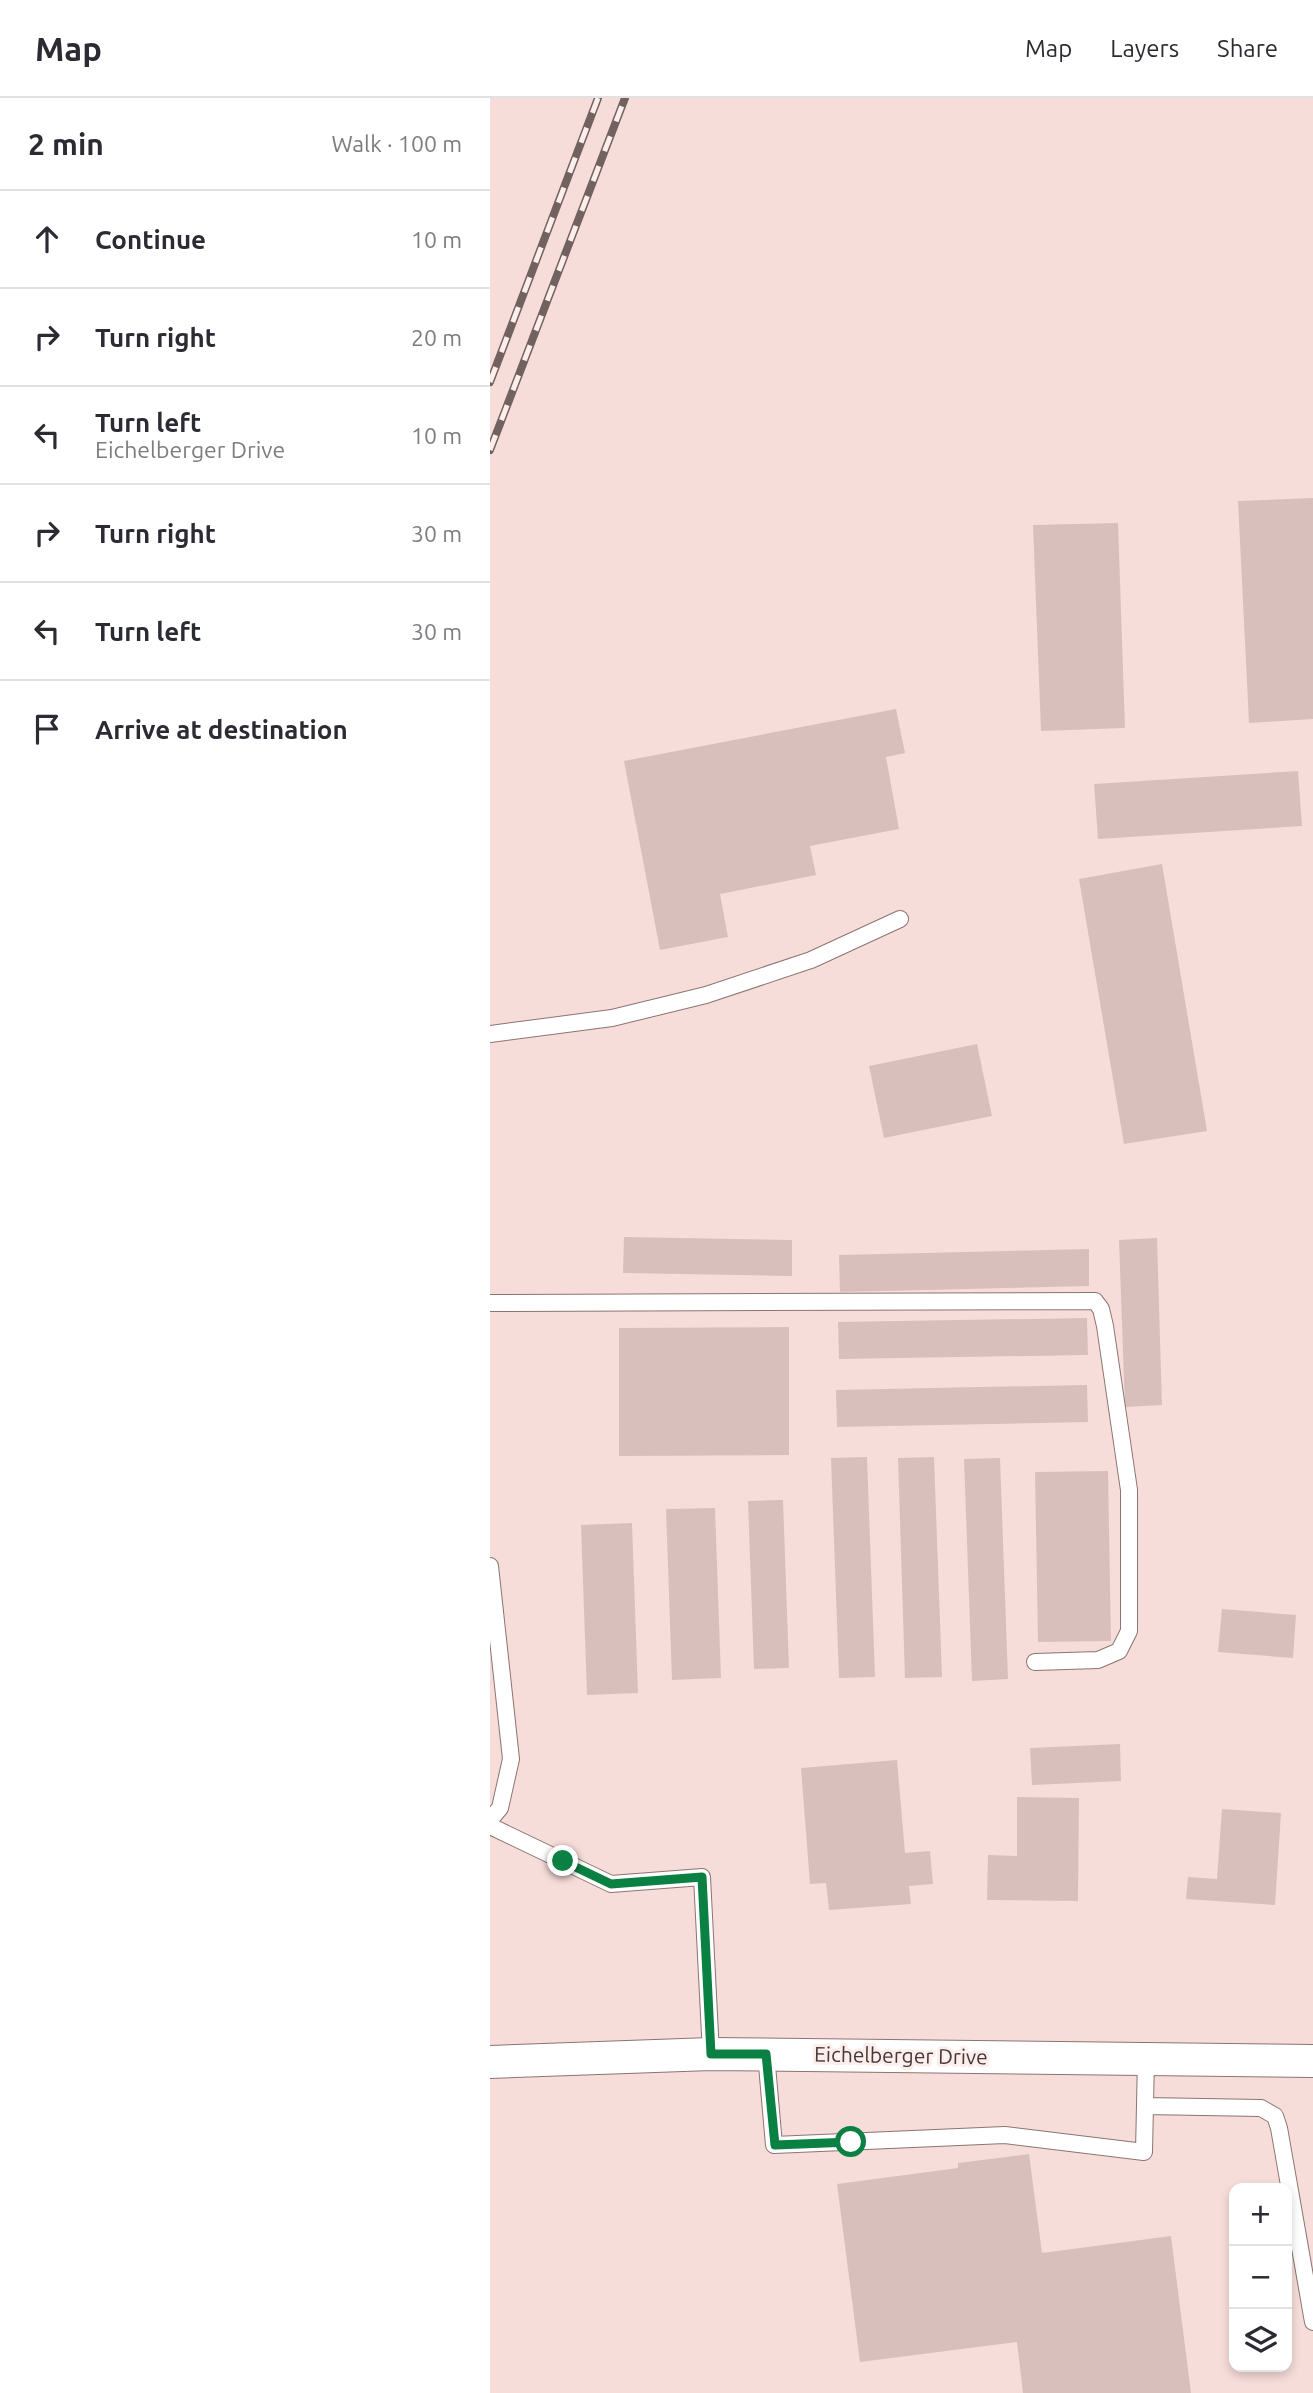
<!DOCTYPE html>
<html lang="en">
<head>
<meta charset="utf-8">
<style>
	:root { --surface:#fff; --page:#f2f2f3; --text:#2b2b33; --muted:#7c7c81; --line:#e1e1e2 }
	body { margin:0; font-family:Ubuntu,sans-serif; background:var(--page); color:var(--text) }
	.controls { position:absolute; right:21px; bottom:21px; display:grid; overflow:hidden; border-radius:14px; box-shadow:0 4px 10px #0003 }
	.controls button { width:63px; height:63px; display:grid; place-items:center; padding:0; border:0; border-bottom:2px solid var(--line); background:var(--surface); color:var(--text); font:35px sans-serif }
	.stop { position:absolute; width:21px; height:21px; margin:-16px; border:5px solid #0b8043; border-radius:50%; background:#fff }
	.stop.end { background:#0b8043; border-color:#fff; box-shadow:0 2px 7px #0008 }
	.list { margin:0; padding:0; list-style:none }
	h2 { display:flex; justify-content:space-between; align-items:center; height:91px; margin:0; padding:0 28px; font-size:30px }
	h2 small { font-size:23px; font-weight:400; color:var(--muted) }
	.list li { display:grid; grid-template-columns:46px 1fr auto; gap:21px; align-items:center; box-sizing:border-box; height:98px; padding:0 28px; border-top:2px solid var(--line) }
	.list b { display:block; font-size:26px; white-space:nowrap }
	.list p { margin:0; font-size:23px; white-space:nowrap; color:var(--muted) }
	.list em { font-size:23px; font-style:normal; color:var(--muted) }
	.icon { flex:none; width:38px; height:38px; fill:none; stroke:currentColor; stroke-width:2; stroke-linecap:round; stroke-linejoin:round }
	.map { position:relative; flex:none; width:823px; height:2295px; overflow:hidden }
	header { display:flex; align-items:center; gap:42px; box-sizing:border-box; height:98px; padding:0 35px; background:var(--surface); border-bottom:2px solid var(--line) }
	header strong { font-size:33px }
	nav { display:flex; gap:38px; margin-inline-start:auto; font-size:24px }
	main { display:flex }
	aside { flex:1; background:var(--surface) }
	.map>svg:first-child { display:block }
	.building { fill:#d9bfbc }
	.lines { fill:none; stroke-linecap:round; stroke-linejoin:round }
	.lane-casing { stroke:#8b7471; stroke-width:18 }
	.street-casing { stroke:#8b7471; stroke-width:34 }
	.lane { stroke:#fff; stroke-width:16 }
	.street { stroke:#fff; stroke-width:32 }
	.rail-casing { stroke:#716260; stroke-width:8 }
	.rail { stroke:#fdedeb; stroke-width:5; stroke-dasharray:16; stroke-linecap:butt }
	.route { stroke:#0b8043; stroke-width:9 }
	.labels { text-anchor:middle; dominant-baseline:central; stroke-width:6; stroke-linejoin:round; paint-order:stroke }
	.street-label { font-size:21px; fill:#433837; stroke:#fdedeb }
</style>
</head>
<body>
<header>
<strong>Map</strong>
<nav><a>Map</a><a>Layers</a><a>Share</a></nav>
</header>
<main>
<aside>
<h2>2 min<small>Walk · 100 m</small></h2>
<ul class="list">
<li><svg class="icon" aria-label="ahead" viewBox="0 0 24 24"><path d="M12 20V5M6 11l6-6 6 6"/></svg><div><b>Continue</b></div><em>10 m</em></li>
<li><svg class="icon" aria-label="right" viewBox="0 0 24 24"><path d="M7 20v-9h11M14 6l5 5-5 5"/></svg><div><b>Turn right</b></div><em>20 m</em></li>
<li><svg class="icon" aria-label="left" viewBox="0 0 24 24"><path d="M17 20v-9H6M10 6l-5 5 5 5"/></svg><div><b>Turn left</b><p>Eichelberger Drive</p></div><em>10 m</em></li>
<li><svg class="icon" aria-label="right" viewBox="0 0 24 24"><path d="M7 20v-9h11M14 6l5 5-5 5"/></svg><div><b>Turn right</b></div><em>30 m</em></li>
<li><svg class="icon" aria-label="left" viewBox="0 0 24 24"><path d="M17 20v-9H6M10 6l-5 5 5 5"/></svg><div><b>Turn left</b></div><em>30 m</em></li>
<li><svg class="icon" aria-label="arrive" viewBox="0 0 24 24"><path d="M6 21V4h12l-3 4 3 4H6"/></svg><div><b>Arrive at destination</b></div></li>
</ul>
</aside>
<div class="map">
<svg width="823" height="2295" viewBox="0 0 823 2295">
	<rect width="100%" height="100%" fill="#f7ddda"/>
	<path class="building" d="M823,400V621L759,625L748,403Z
		M628,425L635,630L551,633L543,427Z
		M406,611L415,655L396,659L409,731L320,748L326,777L230,796L238,839L170,852L134,663Z
		M808,673L812,728L608,741L604,686Z
		M672,766L717,1033L634,1046L589,781Z
		M487,946L502,1018L394,1040L379,968Z
		M134,1139L302,1142V1178L133,1175Z
		M667,1140L672,1307L635,1309L629,1142Z
		M599,1151V1188L350,1194L349,1157Z
		M597,1220L598,1257L349,1261L348,1224Z
		M299,1229V1357L129,1358V1230Z
		M597,1287L598,1324L347,1329L346,1292Z
		M377,1359L385,1579L349,1580L341,1360Z
		M444,1359L452,1579L415,1580L408,1360Z
		M510,1360L518,1581L482,1583L474,1361Z
		M618,1373L621,1543L548,1544L545,1374Z
		M293,1402L299,1570L264,1571L258,1403Z
		M225,1410L231,1580L182,1582L176,1411Z
		M142,1425L148,1595L97,1597L91,1427Z
		M732,1511L806,1517L803,1560L728,1554Z
		M630,1646L631,1683L542,1687L540,1650Z
		M407,1662L415,1755L440,1753L443,1786L419,1788L421,1806L339,1812L336,1785L320,1786L311,1670Z
		M527,1699L589,1700L588,1803L497,1802L498,1757L527,1758Z
		M732,1711L791,1715L785,1807L696,1801L698,1779L727,1781Z
		M539,2056L552,2155L681,2138L701,2295H533L527,2244L370,2264L347,2086L468,2070V2065Z"/>
	<g class="lines">
		<g class="lane-casing">
			<path id="lane" d="M0,936L122,920L216,897L321,862L410,821
				M0,1205L605,1203L611,1211L615,1228L639,1392V1533L629,1553L608,1562L545,1564
				M0,1468L21,1661L10,1710L0,1722
				M0,1728L121,1786L212,1779L221,1956
				M276,1956L284,2047L515,2037L654,2054L656,1960
				M655,2008L771,2010L785,2018L789,2030L823,2224"/>
		</g>
		<g class="street-casing">
			<path id="street" d="M0,1964L221,1956L823,1963"/>
		</g>
		<use href="#lane" class="lane"/>
		<use href="#street" class="street"/>
		<g class="rail-casing">
			<path id="rail" d="M0,284L108,0
				M0,352L135,0"/>
		</g>
		<use href="#rail" class="rail"/>
	</g>
	<g class="lines">
		<path class="route" d="M73,1763L121,1786L212,1779L221,1956H276L285,2047L361,2044"/>
	</g>
	<g class="labels">
		<g class="street-label">
			<text transform="translate(411 1957) rotate(1)">Eichelberger Drive</text>
		</g>
	</g>
</svg>
<div class="controls">
<button>+</button>
<button>−</button>
<button><svg class="icon" aria-label="layers" viewBox="0 0 24 24"><path d="M12 4l9 5-9 5-9-5zM3 14l9 5 9-5"/></svg></button>
</div>
<div class="stop" style="left:361px;top:2044px"></div>
<div class="stop end" style="left:73px;top:1763px"></div>
</div>
</main>
</body>
</html>
